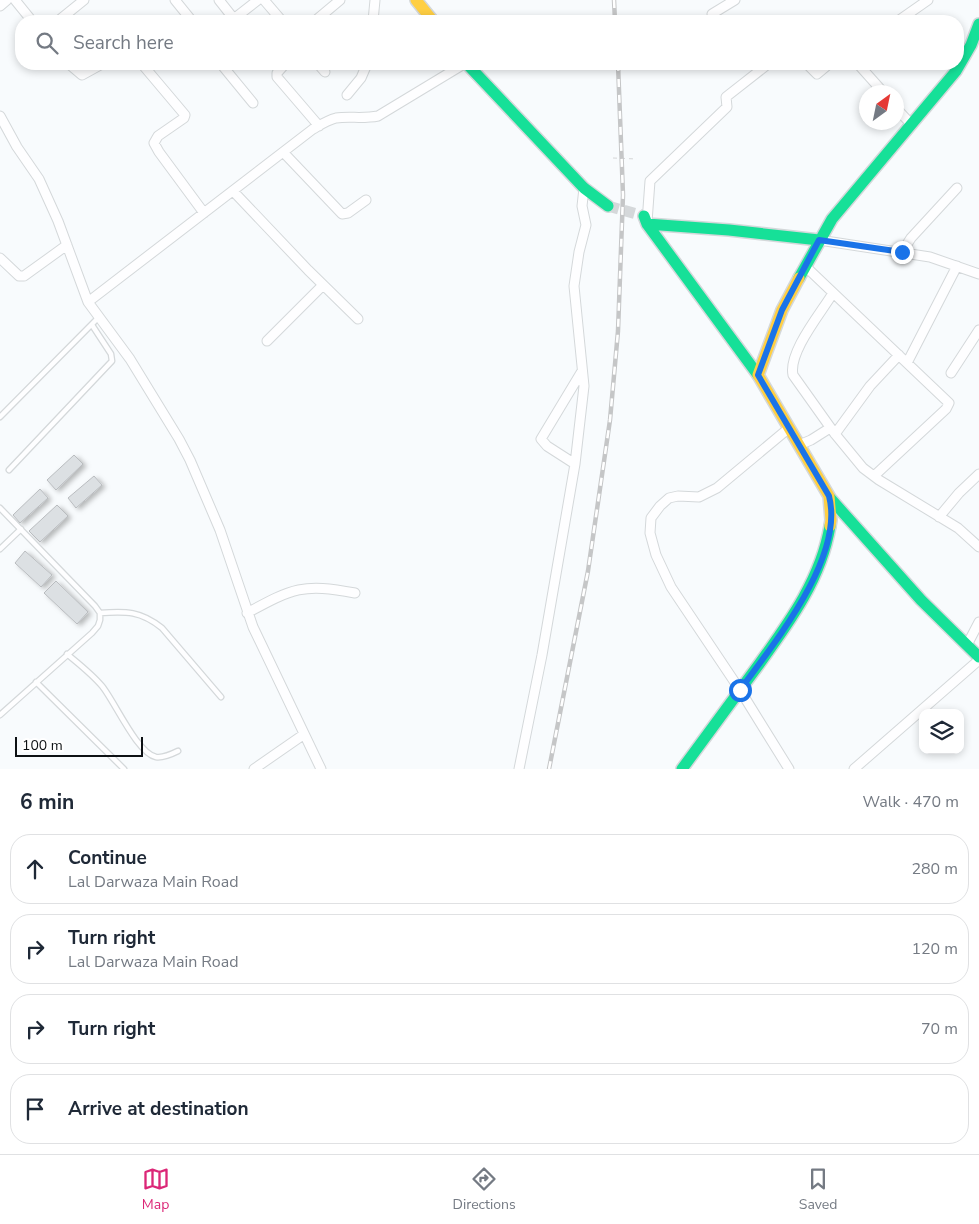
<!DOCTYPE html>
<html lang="en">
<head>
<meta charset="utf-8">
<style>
	:root { --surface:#fff; --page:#f6f6f7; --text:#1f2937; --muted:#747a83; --line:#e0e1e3; --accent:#db2777 }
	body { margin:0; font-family:"Nunito Sans",sans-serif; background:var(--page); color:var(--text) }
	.controls { position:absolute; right:15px; bottom:15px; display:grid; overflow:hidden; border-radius:10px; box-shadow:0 2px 8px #0003 }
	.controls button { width:45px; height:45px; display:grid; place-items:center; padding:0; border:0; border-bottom:1px solid var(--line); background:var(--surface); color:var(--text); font:25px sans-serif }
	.compass { position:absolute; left:859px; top:85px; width:45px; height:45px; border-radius:50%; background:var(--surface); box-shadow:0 2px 8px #0003; rotate:33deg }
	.scale { position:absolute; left:15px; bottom:12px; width:128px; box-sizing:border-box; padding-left:5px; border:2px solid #0d1114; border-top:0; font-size:14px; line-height:18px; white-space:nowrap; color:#0d1114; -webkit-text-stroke:4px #fff; paint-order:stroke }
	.stop { position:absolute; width:15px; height:15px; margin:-11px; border:4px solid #1a73e8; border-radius:50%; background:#fff }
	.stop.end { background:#1a73e8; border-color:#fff; box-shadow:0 1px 5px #0008 }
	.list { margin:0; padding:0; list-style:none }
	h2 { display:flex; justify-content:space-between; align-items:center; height:65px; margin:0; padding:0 20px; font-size:21px }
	h2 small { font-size:16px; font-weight:400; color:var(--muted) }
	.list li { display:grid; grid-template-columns:32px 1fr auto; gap:15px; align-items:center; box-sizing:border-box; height:70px; margin:0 10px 10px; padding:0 10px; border:1px solid var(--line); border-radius:20px }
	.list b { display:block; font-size:19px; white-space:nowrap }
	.list p { margin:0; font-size:16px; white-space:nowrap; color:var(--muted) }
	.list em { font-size:16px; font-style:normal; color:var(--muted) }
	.icon { flex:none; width:28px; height:28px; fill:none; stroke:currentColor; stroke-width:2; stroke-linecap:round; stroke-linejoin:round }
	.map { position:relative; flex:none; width:979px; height:769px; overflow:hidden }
	.search { position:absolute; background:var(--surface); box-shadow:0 2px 8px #0003; left:15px; right:15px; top:15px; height:55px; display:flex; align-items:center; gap:12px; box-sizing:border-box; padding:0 18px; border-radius:20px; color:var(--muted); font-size:19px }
	.sheet { height:385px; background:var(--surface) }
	nav { display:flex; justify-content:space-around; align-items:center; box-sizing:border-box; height:70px; border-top:1px solid var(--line); background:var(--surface); font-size:14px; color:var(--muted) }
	nav a { display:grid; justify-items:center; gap:2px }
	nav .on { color:var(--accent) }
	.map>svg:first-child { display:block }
	.building { fill:#dce0e3; stroke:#b9bcbf; filter:url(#shadow) }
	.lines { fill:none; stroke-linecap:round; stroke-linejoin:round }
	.secondary-tunnel { stroke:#d5d8da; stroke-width:11; stroke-dasharray:11 5.5; stroke-linecap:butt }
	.lane-casing { stroke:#d4d8da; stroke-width:7 }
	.street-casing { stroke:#d4d8da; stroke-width:11 }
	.fast-casing { stroke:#d4d8da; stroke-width:14 }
	.slow-casing { stroke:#d4d8da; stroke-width:14 }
	.path { stroke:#d5d6d7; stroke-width:1; stroke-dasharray:4 4; stroke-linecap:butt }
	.lane { stroke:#fefeff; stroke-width:4.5 }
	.street { stroke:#fefeff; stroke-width:9 }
	.fast { stroke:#16e098; stroke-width:11 }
	.slow { stroke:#ffcf43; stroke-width:11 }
	.rail-casing { stroke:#c5c6c7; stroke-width:4.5 }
	.rail { stroke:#fff; stroke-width:2.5; stroke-dasharray:8; stroke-linecap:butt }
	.route { stroke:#1a73e8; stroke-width:6 }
</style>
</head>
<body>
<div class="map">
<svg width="979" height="769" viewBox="0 0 979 769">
	<defs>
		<filter id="shadow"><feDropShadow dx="3.5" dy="2" stdDeviation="2.5" flood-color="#0004"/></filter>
	</defs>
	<rect width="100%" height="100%" fill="#f8fbfd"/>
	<path class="building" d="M74,455L83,464L56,490L47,480Z
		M94,476L102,485L76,508L68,498Z
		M40,489L48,498L20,523L13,515Z
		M57,505L68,516L40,542L29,531Z
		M25,551L52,575L41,587L15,563Z
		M56,581L88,612L77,624L44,593Z"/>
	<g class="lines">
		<path class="secondary-tunnel" d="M608,206L644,216"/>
		<g class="lane-casing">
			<path id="lane" d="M0,417L99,317
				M9,470L112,361L111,354L92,325
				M0,508L95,606L100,613V620L98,626L92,633L0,715
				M0,549L21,529
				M100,613C126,611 141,611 162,628L221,697
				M67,654C79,664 92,674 102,686C115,702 137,753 156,757C163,758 172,754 178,751
				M36,682L124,769"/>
		</g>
		<g class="street-casing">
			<path id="street" d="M15,0L32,21
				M175,0L192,21
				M219,0L234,19
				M264,0L282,21
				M0,6L7,0
				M712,14L735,0
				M58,21L84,0
				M231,21L258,0
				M315,21L340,0
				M373,21L375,0
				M898,21L928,0
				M69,64L82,75L102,64
				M142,64L185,115L184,118L158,136L154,143L159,152L204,213
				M221,64L253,103
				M285,64L277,73V77L319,126
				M318,64L325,72
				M807,64L817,74L829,64
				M858,64L883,92
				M347,95L361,78L367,64
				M896,108L911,124
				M0,116L17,147L39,179L58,221L88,302L130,359L179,439L190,460L220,530L253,627L321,769
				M283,152L342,214L348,213L366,200
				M233,191L308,270L358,319
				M647,222L650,181L727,107L726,97L768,64
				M819,240L930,257L979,274
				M902,252L911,238L957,188
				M0,258L19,276H24L67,245
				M805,266L949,403L946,409L874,476
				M833,293C821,313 788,352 793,375L835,434L863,468L879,480L958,528L979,547
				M88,302L313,129C320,125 328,120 336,118C349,116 363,119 378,116L464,64
				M267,341L323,285
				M907,363L957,266
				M951,373L979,330
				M835,434L870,386L899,355
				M799,445L811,440L830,428
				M575,464L547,446L541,439L582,371
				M939,517L959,493L979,474
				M247,613C293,588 303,583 355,593
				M967,645L979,622
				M254,769L303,735
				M519,769L542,655L575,464L584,386L574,286L579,252L586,225L582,206L584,188
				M789,769L740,690L671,587L656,555L650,533L651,518L660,506L669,498L678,496L699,497L717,488L789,428
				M854,769L979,660"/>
		</g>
		<g class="fast-casing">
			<path id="fast" d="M467,64L584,188L608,206
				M644,216L647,224L729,230L819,240
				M647,224L758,375
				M799,278L832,219L956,71L971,45L979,24
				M830,498L921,600L979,657
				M682,769C707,735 732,701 757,667C788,624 821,580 830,526"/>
		</g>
		<g class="slow-casing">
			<path id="slow" d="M416,0L433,21
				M799,278L782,310L758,375L829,496L831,520L830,526"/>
		</g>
		<path class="path" d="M613,158L637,159"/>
		<use href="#lane" class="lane"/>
		<use href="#street" class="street"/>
		<use href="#fast" class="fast"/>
		<use href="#slow" class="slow"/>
		<g class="rail-casing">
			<path id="rail" d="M614,0L615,21
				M549,769L588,571L610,420L618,331L623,195L618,64"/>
		</g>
		<use href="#rail" class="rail"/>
	</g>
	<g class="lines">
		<path class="route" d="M740,690C774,643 845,557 829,496L758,375L782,310L819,240L902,252"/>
	</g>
</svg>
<div class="controls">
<button><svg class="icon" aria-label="layers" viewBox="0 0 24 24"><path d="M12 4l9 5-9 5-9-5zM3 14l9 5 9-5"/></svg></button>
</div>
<svg class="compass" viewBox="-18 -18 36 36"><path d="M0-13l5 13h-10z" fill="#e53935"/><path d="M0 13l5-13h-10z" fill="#747a83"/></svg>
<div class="scale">100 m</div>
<div class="stop" style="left:740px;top:690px"></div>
<div class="stop end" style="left:902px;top:252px"></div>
<div class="search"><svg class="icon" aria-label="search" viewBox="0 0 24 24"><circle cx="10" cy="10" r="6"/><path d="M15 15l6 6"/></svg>Search here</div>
</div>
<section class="sheet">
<h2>6 min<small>Walk · 470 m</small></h2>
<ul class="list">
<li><svg class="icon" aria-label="ahead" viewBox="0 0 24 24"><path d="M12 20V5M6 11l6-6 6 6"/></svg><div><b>Continue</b><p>Lal Darwaza Main Road</p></div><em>280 m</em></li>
<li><svg class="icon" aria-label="right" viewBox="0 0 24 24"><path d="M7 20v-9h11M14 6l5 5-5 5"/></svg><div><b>Turn right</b><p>Lal Darwaza Main Road</p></div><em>120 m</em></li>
<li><svg class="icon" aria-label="right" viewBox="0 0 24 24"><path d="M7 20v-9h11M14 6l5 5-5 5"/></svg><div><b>Turn right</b></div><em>70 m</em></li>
<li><svg class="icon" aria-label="arrive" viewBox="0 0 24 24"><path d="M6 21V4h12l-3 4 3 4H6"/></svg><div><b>Arrive at destination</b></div></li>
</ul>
</section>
<nav>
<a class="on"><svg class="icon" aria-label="map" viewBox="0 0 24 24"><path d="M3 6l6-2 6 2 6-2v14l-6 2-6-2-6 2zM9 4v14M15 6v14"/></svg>Map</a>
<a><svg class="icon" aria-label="directions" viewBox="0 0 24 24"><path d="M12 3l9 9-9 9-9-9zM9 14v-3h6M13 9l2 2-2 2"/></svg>Directions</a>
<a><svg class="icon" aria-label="saved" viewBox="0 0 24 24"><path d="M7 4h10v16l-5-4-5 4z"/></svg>Saved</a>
</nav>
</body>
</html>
